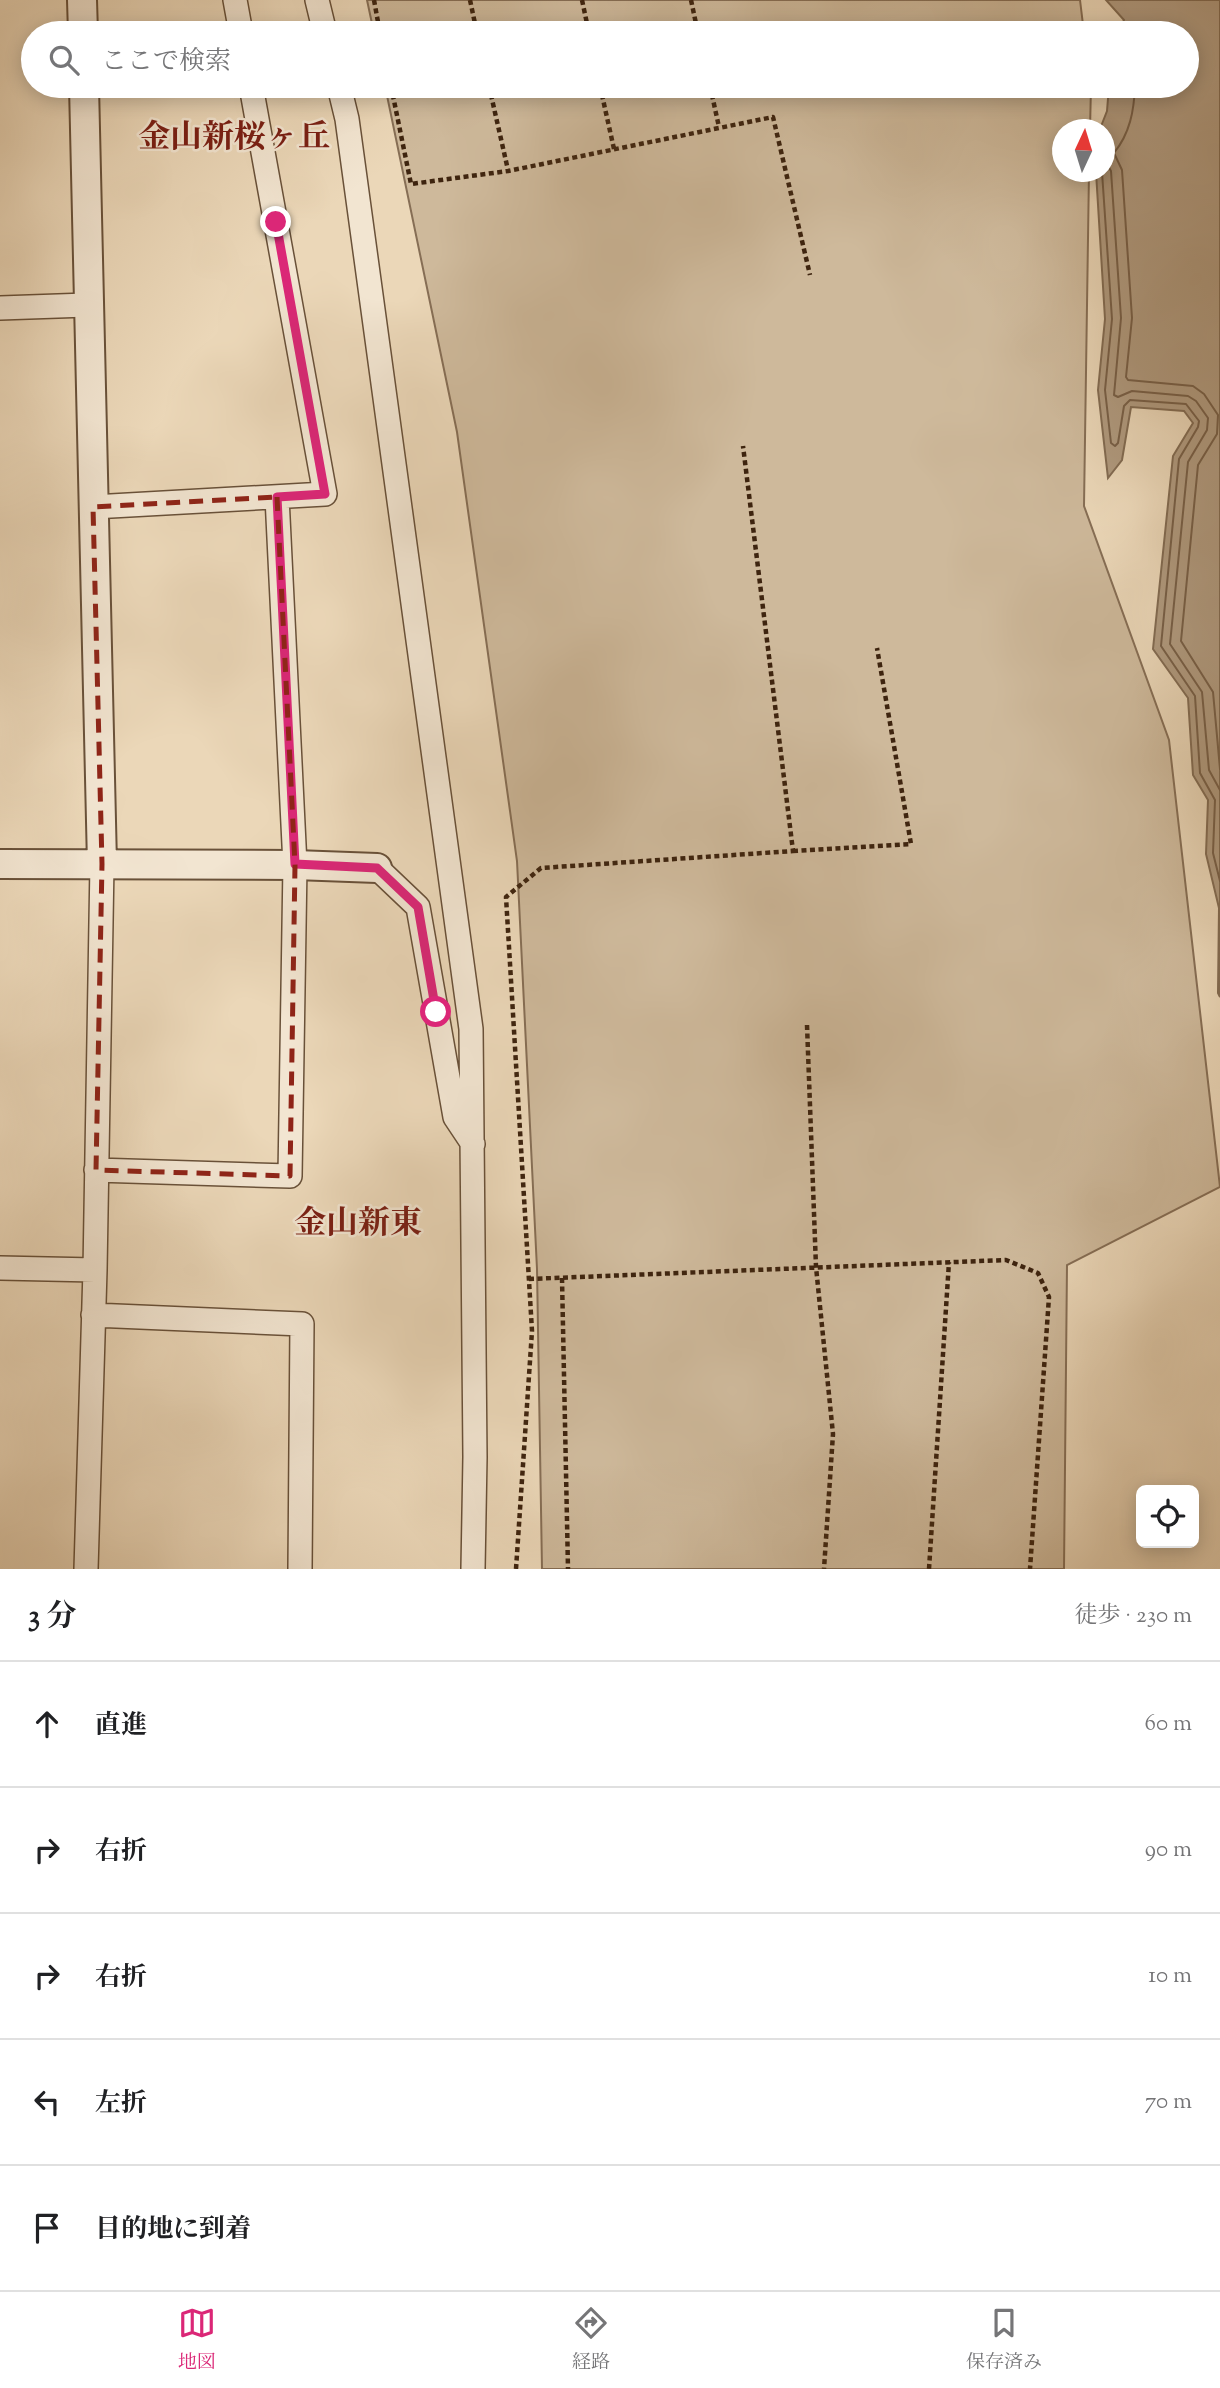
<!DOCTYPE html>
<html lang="ja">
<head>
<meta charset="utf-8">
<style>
	:root { --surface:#fff; --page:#f2f2f2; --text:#202124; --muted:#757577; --line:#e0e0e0; --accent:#db2777 }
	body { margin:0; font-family:"Sorts Mill Goudy","Noto Serif JP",serif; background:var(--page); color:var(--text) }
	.controls { position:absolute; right:21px; bottom:21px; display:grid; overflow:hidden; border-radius:10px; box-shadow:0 4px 18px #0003 }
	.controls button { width:63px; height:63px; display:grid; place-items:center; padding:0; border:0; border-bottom:2px solid var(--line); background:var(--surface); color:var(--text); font:35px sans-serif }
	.compass { position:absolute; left:1052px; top:119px; width:63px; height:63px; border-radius:50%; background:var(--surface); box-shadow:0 4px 18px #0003; rotate:4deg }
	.stop { position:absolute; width:21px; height:21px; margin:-16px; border:5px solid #db2777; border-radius:50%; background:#fff }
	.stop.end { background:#db2777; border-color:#fff; box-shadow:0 2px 7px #0008 }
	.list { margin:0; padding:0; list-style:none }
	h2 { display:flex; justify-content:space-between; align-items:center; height:91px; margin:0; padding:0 28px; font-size:30px }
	h2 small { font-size:23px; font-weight:400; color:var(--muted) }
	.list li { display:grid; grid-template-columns:46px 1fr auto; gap:21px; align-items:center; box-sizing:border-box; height:126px; padding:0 28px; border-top:2px solid var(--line) }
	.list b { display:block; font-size:26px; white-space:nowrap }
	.list em { font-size:23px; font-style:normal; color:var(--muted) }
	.icon { flex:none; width:38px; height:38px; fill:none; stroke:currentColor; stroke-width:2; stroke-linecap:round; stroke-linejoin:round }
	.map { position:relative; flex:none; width:1220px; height:1569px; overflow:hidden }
	.search { position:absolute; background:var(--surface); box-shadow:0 4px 18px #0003; left:21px; right:21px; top:21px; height:77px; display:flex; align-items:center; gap:18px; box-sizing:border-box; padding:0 24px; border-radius:38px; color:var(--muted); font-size:26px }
	.sheet { height:721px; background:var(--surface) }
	nav { display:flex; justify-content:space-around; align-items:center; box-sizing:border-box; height:98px; border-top:2px solid var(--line); background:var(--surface); font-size:19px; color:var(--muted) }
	nav a { display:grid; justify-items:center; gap:4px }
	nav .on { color:var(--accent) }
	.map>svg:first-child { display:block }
	.green { fill:#ceb99b; stroke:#866e55; stroke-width:2 }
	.water { fill:#b09a7f; stroke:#826b52; stroke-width:2 }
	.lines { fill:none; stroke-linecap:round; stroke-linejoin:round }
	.shore { stroke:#775f47; stroke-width:2 }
	.minor-casing { stroke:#695139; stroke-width:26 }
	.tertiary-casing { stroke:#695139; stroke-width:32 }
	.path { stroke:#3e240f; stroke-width:4.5; stroke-dasharray:5 3.5; stroke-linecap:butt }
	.minor { stroke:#f2e5d1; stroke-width:23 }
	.tertiary { stroke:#f2e5d1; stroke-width:28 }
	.route { stroke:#db2777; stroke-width:9 }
	.marked { fill:none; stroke:#8f2418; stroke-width:5; stroke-dasharray:14 9; stroke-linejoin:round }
	.labels { text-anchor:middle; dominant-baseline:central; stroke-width:5; stroke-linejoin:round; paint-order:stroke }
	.neighbourhood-label { font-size:32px; font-weight:bold; fill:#7a1f14; stroke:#f2e5d1 }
</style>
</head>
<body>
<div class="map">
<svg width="1220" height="1569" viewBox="0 0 1220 1569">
	<rect width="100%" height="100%" fill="#ebd7b8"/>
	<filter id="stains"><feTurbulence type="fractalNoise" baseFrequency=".00286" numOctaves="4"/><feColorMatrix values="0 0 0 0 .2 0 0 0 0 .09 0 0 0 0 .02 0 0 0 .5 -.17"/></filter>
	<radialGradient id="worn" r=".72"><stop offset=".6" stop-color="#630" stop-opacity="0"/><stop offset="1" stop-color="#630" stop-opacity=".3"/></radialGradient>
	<path class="green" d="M367,0H1080L1084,33H374Z
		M385,86H1091L1090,129L1062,130V172H1089L1084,506L1169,740L1220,1187L1067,1265L1064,1569H542L537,1269L517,861L457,432Z"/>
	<path class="water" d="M1106,0H1220V997L1218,993L1219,908L1206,854L1208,800L1193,775L1188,698L1153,649L1173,456L1193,423L1184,411L1131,407L1122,460L1108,478L1098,390L1105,319L1096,172H1104V130L1100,129L1107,111L1109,86H1187V33H1118L1124,20Z"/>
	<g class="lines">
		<path class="shore" d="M1135,86C1134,111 1130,133 1114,153L1122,170L1132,318L1126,377L1128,380L1193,386L1204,394L1218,415L1217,434L1198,465L1181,641L1213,692L1220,769
			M1104,159L1111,171L1121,318L1114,395L1118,397L1132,391L1188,396L1196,401L1208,418L1207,430L1188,462L1170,644L1202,692L1209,770L1220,790
			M1102,172L1112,319L1105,390L1111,443L1115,446L1118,443L1124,406L1130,400L1186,404L1199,421L1198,427L1179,459L1161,646L1195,696L1200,773L1215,800L1213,853L1220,881"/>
		<g class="minor-casing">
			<path id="minor" d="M235,0L241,33
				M317,0L325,33
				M339,86L347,119L471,1029L475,1457L473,1569
				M0,308L87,305
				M93,507L325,494L251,86
				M377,868L418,907L455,1117L473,1144
				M96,1170L290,1176L295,865L277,497
				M0,1268L95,1270
				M93,1315L302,1324L300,1569
				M86,1569L95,1270L102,864"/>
		</g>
		<g class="tertiary-casing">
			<path id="tertiary" d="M82,0L83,33
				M84,86L102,864
				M0,864L295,865L377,868"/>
		</g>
		<path class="path" d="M374,0L380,33
			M470,0L477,33
			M582,0L589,33
			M691,0L698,33
			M391,86L411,184L508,171L773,117L810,275
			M489,86L508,170
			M600,86L614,149
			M710,86L719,127
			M793,851L911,844L877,648
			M807,1025L816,1267L833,1434L824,1569
			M562,1278L568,1569
			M529,1279L1006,1260L1038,1273L1049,1297L1030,1569
			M516,1569L532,1331L506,897L541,868L793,851L743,446
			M929,1569L949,1262"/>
		<use href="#minor" class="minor"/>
		<use href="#tertiary" class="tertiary"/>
	</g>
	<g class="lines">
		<path class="route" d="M276,222L325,494L277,497L295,864L377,868L418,907L436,1012"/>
	</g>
	<path class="marked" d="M277,497L295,865L290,1176L96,1170L102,864L93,507Z"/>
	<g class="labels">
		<g class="neighbourhood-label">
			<text x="234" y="139">金山新桜ヶ丘</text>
			<text x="358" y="1225">金山新東</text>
		</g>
	</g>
	<rect width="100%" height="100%" filter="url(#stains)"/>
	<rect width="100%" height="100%" fill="url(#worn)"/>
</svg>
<div class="controls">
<button><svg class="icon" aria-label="locate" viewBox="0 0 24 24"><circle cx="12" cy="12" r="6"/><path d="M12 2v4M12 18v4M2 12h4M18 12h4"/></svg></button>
</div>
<svg class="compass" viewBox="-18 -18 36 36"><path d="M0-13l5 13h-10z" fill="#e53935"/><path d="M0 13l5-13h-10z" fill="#757577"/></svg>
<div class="stop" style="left:436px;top:1012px"></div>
<div class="stop end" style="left:276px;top:222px"></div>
<div class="search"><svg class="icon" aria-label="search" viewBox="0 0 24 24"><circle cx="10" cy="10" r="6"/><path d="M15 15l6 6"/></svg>ここで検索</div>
</div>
<section class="sheet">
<h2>3 分<small>徒歩 · 230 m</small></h2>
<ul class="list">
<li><svg class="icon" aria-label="ahead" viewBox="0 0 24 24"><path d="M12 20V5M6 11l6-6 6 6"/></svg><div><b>直進</b></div><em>60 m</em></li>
<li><svg class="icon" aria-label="right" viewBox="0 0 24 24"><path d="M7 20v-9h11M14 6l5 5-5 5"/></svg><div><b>右折</b></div><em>90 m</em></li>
<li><svg class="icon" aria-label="right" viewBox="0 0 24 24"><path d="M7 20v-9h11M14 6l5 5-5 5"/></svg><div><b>右折</b></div><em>10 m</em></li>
<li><svg class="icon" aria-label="left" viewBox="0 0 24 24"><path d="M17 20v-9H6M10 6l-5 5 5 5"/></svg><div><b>左折</b></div><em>70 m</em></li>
<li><svg class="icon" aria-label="arrive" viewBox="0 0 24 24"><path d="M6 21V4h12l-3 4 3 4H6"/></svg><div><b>目的地に到着</b></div></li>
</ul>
</section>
<nav>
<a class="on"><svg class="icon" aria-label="map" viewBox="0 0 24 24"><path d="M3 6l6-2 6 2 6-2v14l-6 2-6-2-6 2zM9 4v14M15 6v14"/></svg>地図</a>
<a><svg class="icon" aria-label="directions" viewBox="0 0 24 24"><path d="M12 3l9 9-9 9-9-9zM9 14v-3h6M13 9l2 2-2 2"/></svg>経路</a>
<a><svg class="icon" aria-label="saved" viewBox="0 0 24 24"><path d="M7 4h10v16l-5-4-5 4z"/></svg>保存済み</a>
</nav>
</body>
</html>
